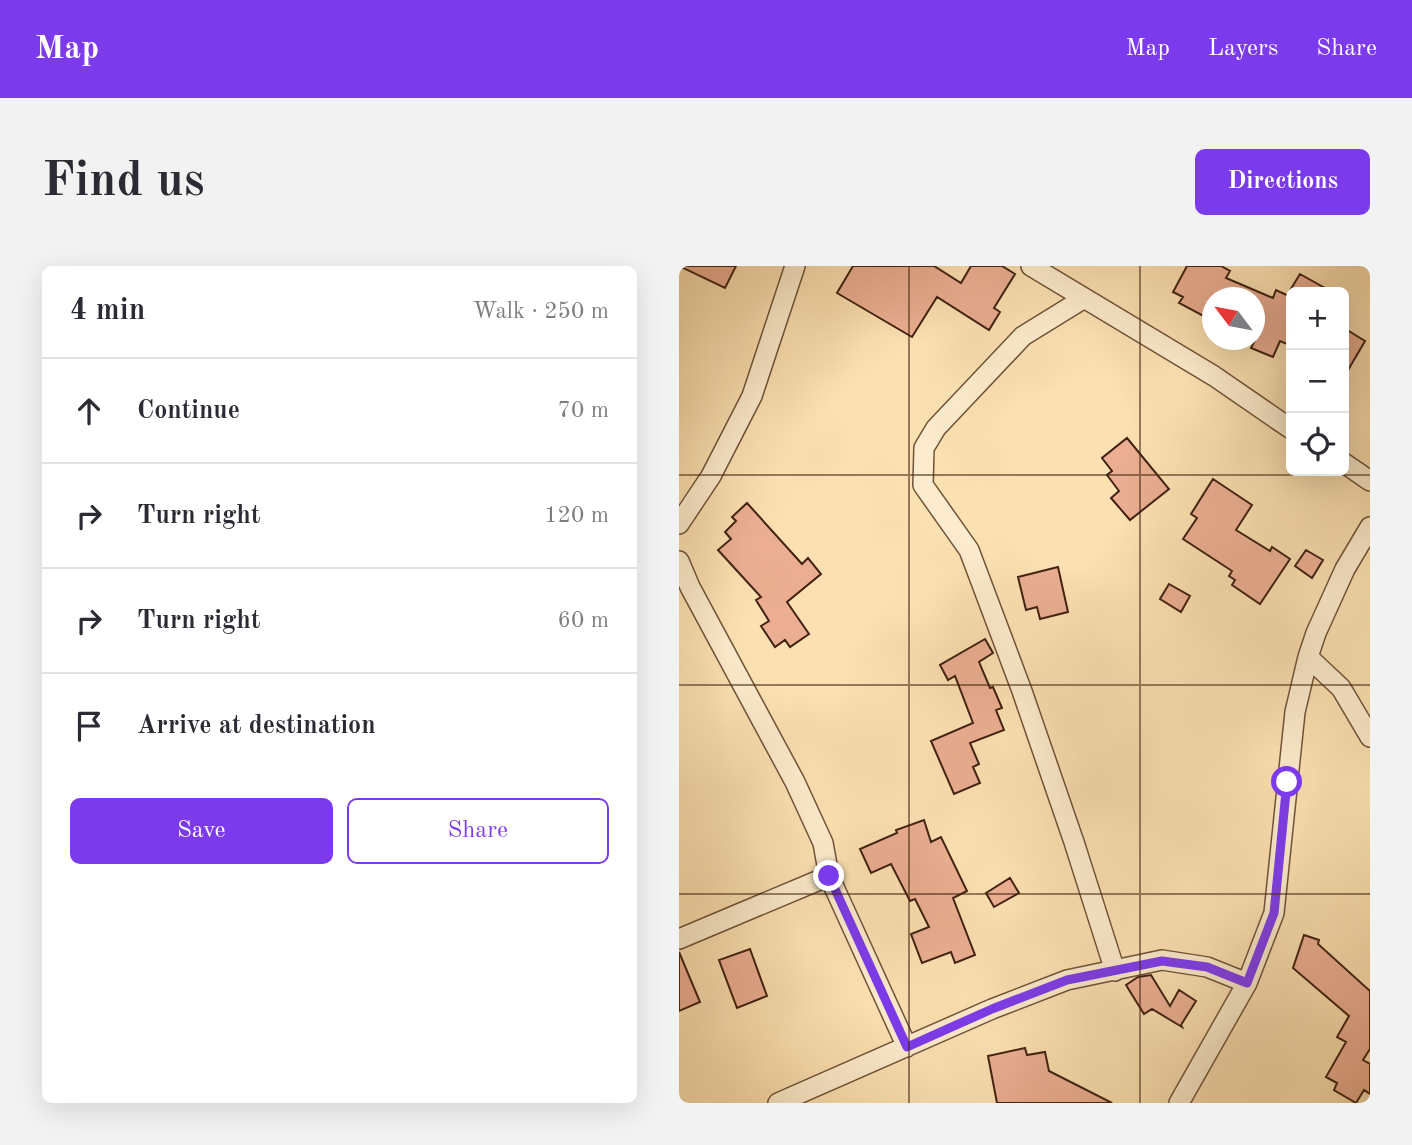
<!DOCTYPE html>
<html lang="en">
<head>
<meta charset="utf-8">
<style>
	:root { --surface:#fff; --page:#f2f2f3; --text:#2b2b33; --muted:#7c7c81; --line:#e1e1e2; --accent:#7c3aed }
	body { margin:0; font-family:"Old Standard TT",serif; background:var(--page); color:var(--text) }
	.controls { position:absolute; right:21px; top:21px; display:grid; overflow:hidden; border-radius:10px; box-shadow:0 7px 28px #0002 }
	.controls button { width:63px; height:63px; display:grid; place-items:center; padding:0; border:0; border-bottom:2px solid var(--line); background:var(--surface); color:var(--text); font:35px sans-serif }
	.compass { position:absolute; left:523px; top:21px; width:63px; height:63px; border-radius:50%; background:var(--surface); box-shadow:0 7px 28px #0002; rotate:302deg }
	.stop { position:absolute; width:21px; height:21px; margin:-16px; border:5px solid #7c3aed; border-radius:50%; background:#fff }
	.stop.end { background:#7c3aed; border-color:#fff; box-shadow:0 2px 7px #0008 }
	.list { margin:0; padding:0; list-style:none }
	h2 { display:flex; justify-content:space-between; align-items:center; height:91px; margin:0; padding:0 28px; font-size:30px }
	h2 small { font-size:23px; font-weight:400; color:var(--muted) }
	.list li { display:grid; grid-template-columns:46px 1fr auto; gap:21px; align-items:center; box-sizing:border-box; height:105px; padding:0 28px; border-top:2px solid var(--line) }
	.list b { display:block; font-size:26px; white-space:nowrap }
	.list em { font-size:23px; font-style:normal; color:var(--muted) }
	.actions { display:flex; gap:14px; padding:21px 28px }
	.actions a { flex:1; padding:16px 0; border:2px solid var(--accent); border-radius:10px; text-align:center; font-size:24px; color:var(--accent) }
	.actions .main { background:var(--accent); color:#fff }
	.icon { flex:none; width:38px; height:38px; fill:none; stroke:currentColor; stroke-width:2; stroke-linecap:round; stroke-linejoin:round }
	.map { position:relative; flex:none; width:691px; height:837px; overflow:hidden; border-radius:10px }
	header { display:flex; align-items:center; gap:42px; box-sizing:border-box; height:98px; padding:0 35px; background:var(--accent); color:#fff }
	header strong { font-size:33px }
	nav { display:flex; gap:38px; margin-inline-start:auto; font-size:24px }
	.intro { display:flex; align-items:center; justify-content:space-between; box-sizing:border-box; height:168px; padding:0 42px }
	h1 { margin:0; font-size:49px }
	.button { padding:18px 32px; border-radius:10px; background:var(--accent); color:#fff; font-size:24px; font-weight:700 }
	main { display:flex; gap:42px; padding:0 42px }
	aside { flex:1; background:var(--surface); border-radius:10px; box-shadow:0 7px 28px #0002 }
	.map>svg:first-child { display:block }
	.building { fill:#ebae92; stroke:#412210; stroke-width:2 }
	.lines { fill:none; stroke-linecap:round; stroke-linejoin:round }
	.minor-casing { stroke:#705238; stroke-width:22 }
	.minor { stroke:#fcebcc; stroke-width:19 }
	.route { stroke:#7c3aed; stroke-width:9 }
	.grid { fill:none; stroke:#412210; stroke-width:2; stroke-opacity:0.55 }
</style>
</head>
<body>
<header>
<strong>Map</strong>
<nav><a>Map</a><a>Layers</a><a>Share</a></nav>
</header>
<div class="intro"><h1>Find us</h1><a class="button">Directions</a></div>
<main>
<aside>
<h2>4 min<small>Walk · 250 m</small></h2>
<ul class="list">
<li><svg class="icon" aria-label="ahead" viewBox="0 0 24 24"><path d="M12 20V5M6 11l6-6 6 6"/></svg><div><b>Continue</b></div><em>70 m</em></li>
<li><svg class="icon" aria-label="right" viewBox="0 0 24 24"><path d="M7 20v-9h11M14 6l5 5-5 5"/></svg><div><b>Turn right</b></div><em>120 m</em></li>
<li><svg class="icon" aria-label="right" viewBox="0 0 24 24"><path d="M7 20v-9h11M14 6l5 5-5 5"/></svg><div><b>Turn right</b></div><em>60 m</em></li>
<li><svg class="icon" aria-label="arrive" viewBox="0 0 24 24"><path d="M6 21V4h12l-3 4 3 4H6"/></svg><div><b>Arrive at destination</b></div></li>
</ul>
<div class="actions"><a class="main">Save</a><a>Share</a></div>
</aside>
<div class="map">
<svg width="691" height="837" viewBox="0 0 691 837">
	<rect width="100%" height="100%" fill="#fbe0b1"/>
	<filter id="stains"><feTurbulence type="fractalNoise" baseFrequency=".00286" numOctaves="4"/><feColorMatrix values="0 0 0 0 .2 0 0 0 0 .09 0 0 0 0 .02 0 0 0 .5 -.17"/></filter>
	<radialGradient id="worn" r=".72"><stop offset=".6" stop-color="#630" stop-opacity="0"/><stop offset="1" stop-color="#630" stop-opacity=".3"/></radialGradient>
	<path class="building" d="M0,0H57L46,22Z
		M174,0H255L282,17L292,0H323L336,8L315,42L321,46L310,64L258,31L233,71L158,27Z
		M508,0H542L551,5L547,12L594,32L597,24L612,31V69L608,78L601,75L594,91L572,82L576,74V32H534V55L500,37L504,31L494,26Z
		M621,8L653,26H610Z
		M665,62L686,75L665,111Z
		M448,172L490,223L451,254L432,232L440,225L428,209L433,205L423,192Z
		M534,213L573,239L557,264L591,285L593,281L611,293L581,338L553,319L556,314L550,310L553,305L504,273L518,252L512,248Z
		M68,237L123,298L129,292L142,308L108,336L130,368L111,381L106,374L96,381L82,360L90,355L77,334L82,331L39,284L52,273L46,266L57,255L53,251Z
		M627,284L644,294L633,312L616,300Z
		M379,301L389,346L361,353L358,341L347,344L339,311Z
		M490,318L511,330L502,346L481,333Z
		M306,373L314,387L300,396L311,422L314,421L323,442L317,444L325,464L291,477L300,498L294,501L301,517L275,528L252,475L294,457L276,410L269,414L261,399Z
		M245,554L252,576L262,571L288,625L274,632L296,689L276,697L272,686L243,697L232,668L250,661L236,633L231,635L212,598L192,607L181,583L218,567L217,564Z
		M331,612L340,627L315,641L307,627Z
		M625,669L640,674L639,678L691,725V783L684,794L691,798V828L685,824L677,837L655,824L658,817L647,811L667,776L658,771L670,750L614,702Z
		M71,683L88,730L58,742L40,694Z
		M0,686L21,736L0,745Z
		M472,709L491,740L500,724L517,735L502,759L503,761L473,743L465,748L447,719L459,711Z
		M346,782L348,789L366,786L370,805L433,837H318L309,790Z"/>
	<g class="lines">
		<g class="minor-casing">
			<path id="minor" d="M352,0L535,110L612,163
				M404,33L344,70L257,162L245,182L244,219L290,284L343,425L395,576L436,705
				M665,197L691,215
				M0,258L32,210L73,130L116,0
				M0,295L11,321L116,516L144,577L150,610L228,781
				M629,391L662,422L691,471
				M0,673L150,610
				M99,837L313,743L388,714L483,694L528,701L568,717
				M500,837L568,717L595,647L616,446L629,391L637,367L666,303L691,261"/>
		</g>
		<use href="#minor" class="minor"/>
	</g>
	<g class="lines">
		<path class="route" d="M150,610L228,781L313,743L388,714L483,695L528,701L568,717L595,647L608,516"/>
	</g>
	<path class="grid" d="M230,0V837M461,0V837M0,209H691M0,419H691M0,628H691"/>
	<rect width="100%" height="100%" filter="url(#stains)"/>
	<rect width="100%" height="100%" fill="url(#worn)"/>
</svg>
<div class="controls">
<button>+</button>
<button>−</button>
<button><svg class="icon" aria-label="locate" viewBox="0 0 24 24"><circle cx="12" cy="12" r="6"/><path d="M12 2v4M12 18v4M2 12h4M18 12h4"/></svg></button>
</div>
<svg class="compass" viewBox="-18 -18 36 36"><path d="M0-13l5 13h-10z" fill="#e53935"/><path d="M0 13l5-13h-10z" fill="#7c7c81"/></svg>
<div class="stop" style="left:608px;top:516px"></div>
<div class="stop end" style="left:150px;top:610px"></div>
</div>
</main>
</body>
</html>
